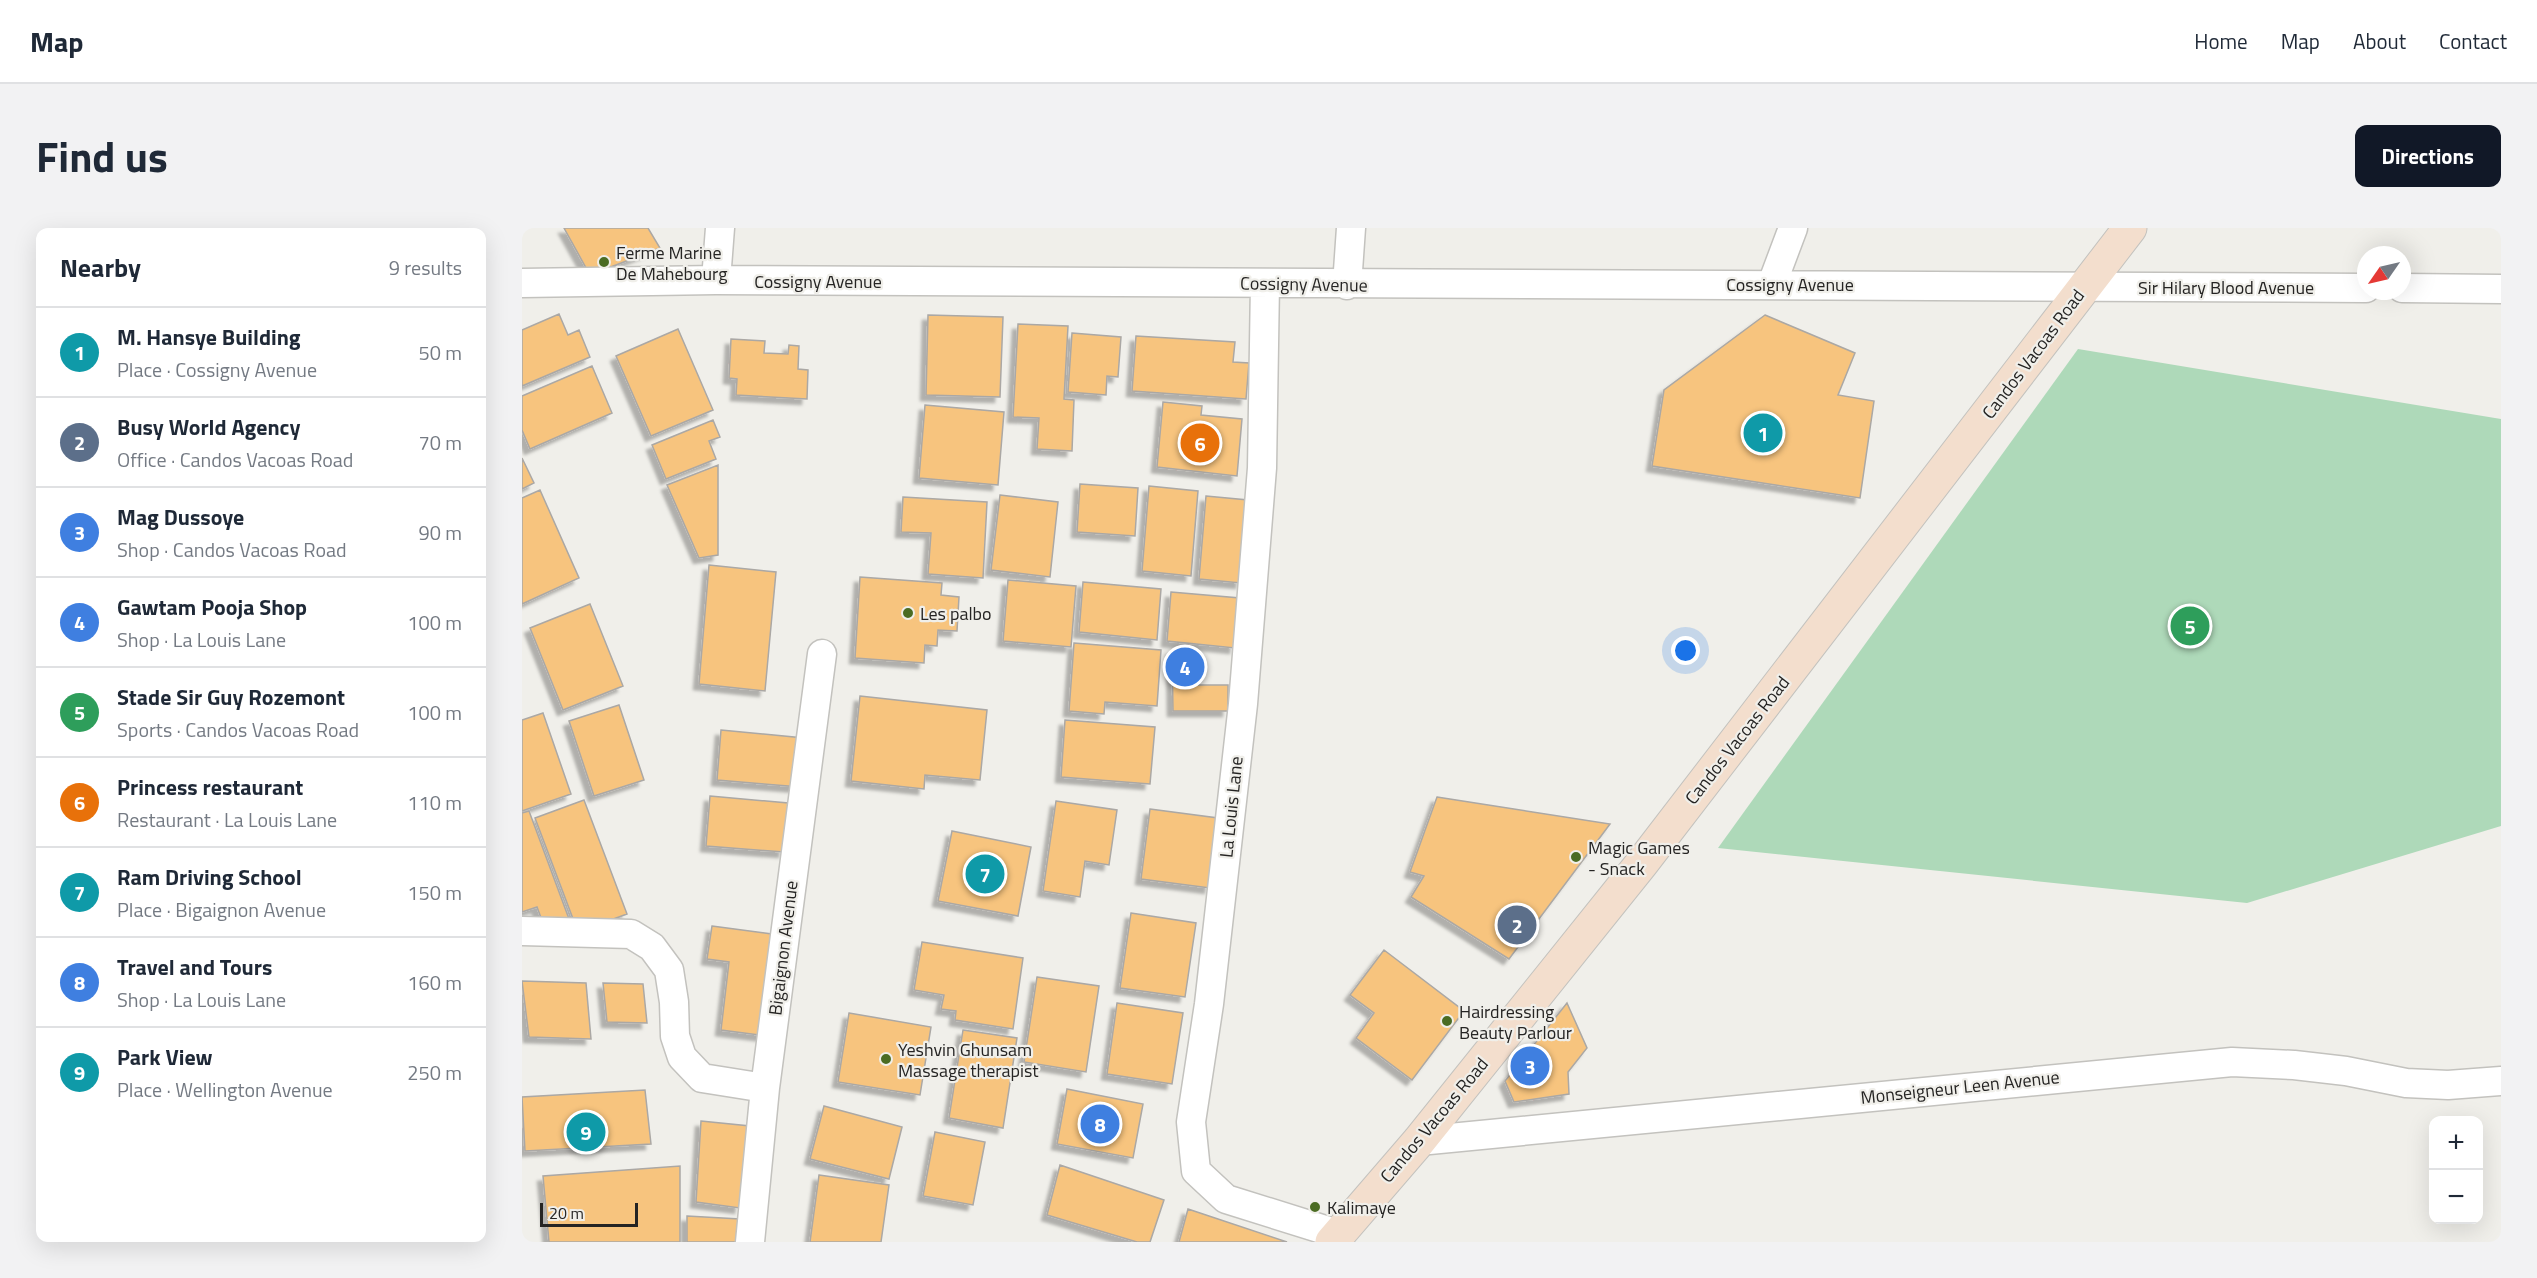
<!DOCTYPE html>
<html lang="en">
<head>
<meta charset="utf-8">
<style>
	:root { --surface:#fff; --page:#f2f2f3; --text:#1f2937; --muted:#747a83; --line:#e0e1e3; --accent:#111827 }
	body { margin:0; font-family:"Titillium Web",sans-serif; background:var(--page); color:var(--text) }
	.controls { position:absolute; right:18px; bottom:18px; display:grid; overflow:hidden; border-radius:12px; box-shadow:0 6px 24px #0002 }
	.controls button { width:54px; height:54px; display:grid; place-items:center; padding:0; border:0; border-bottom:2px solid var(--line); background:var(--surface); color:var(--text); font:30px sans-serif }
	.compass { position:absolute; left:1835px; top:18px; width:54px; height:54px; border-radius:50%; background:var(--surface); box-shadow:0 6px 24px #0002; rotate:236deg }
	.scale { position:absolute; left:18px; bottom:15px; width:98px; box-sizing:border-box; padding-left:6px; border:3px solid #252423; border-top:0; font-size:16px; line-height:21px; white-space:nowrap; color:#252423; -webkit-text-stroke:4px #f0efea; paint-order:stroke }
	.you { position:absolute; left:1164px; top:423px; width:21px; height:21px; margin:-15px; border:4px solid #fff; border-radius:50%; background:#1a73e8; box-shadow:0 0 0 9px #1a73e833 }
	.badge { display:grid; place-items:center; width:39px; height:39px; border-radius:50%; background:var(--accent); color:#fff; font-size:20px; font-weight:700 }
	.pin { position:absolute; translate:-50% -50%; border:3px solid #fff; box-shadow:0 2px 6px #0006 }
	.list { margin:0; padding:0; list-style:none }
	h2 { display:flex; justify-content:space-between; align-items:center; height:78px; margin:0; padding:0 24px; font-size:26px }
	h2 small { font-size:20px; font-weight:400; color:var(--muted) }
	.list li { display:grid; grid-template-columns:39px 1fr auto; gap:18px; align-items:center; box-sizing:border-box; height:90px; padding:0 24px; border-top:2px solid var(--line) }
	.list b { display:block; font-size:22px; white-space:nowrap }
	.list p { margin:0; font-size:20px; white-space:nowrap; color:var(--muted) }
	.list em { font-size:20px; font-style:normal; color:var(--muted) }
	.map { position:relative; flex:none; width:1979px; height:1014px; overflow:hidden; border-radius:12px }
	header { display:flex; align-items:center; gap:36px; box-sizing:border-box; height:84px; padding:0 30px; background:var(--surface); border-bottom:2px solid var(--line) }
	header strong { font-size:28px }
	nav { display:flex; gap:33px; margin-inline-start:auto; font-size:21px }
	.intro { display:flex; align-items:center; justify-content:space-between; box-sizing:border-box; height:144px; padding:0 36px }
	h1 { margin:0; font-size:42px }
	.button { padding:15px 27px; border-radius:12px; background:var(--accent); color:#fff; font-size:21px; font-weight:700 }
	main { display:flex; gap:36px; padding:0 36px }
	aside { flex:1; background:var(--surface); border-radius:12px; box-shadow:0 6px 24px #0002 }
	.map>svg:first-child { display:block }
	.green { fill:#aed9b9 }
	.building { fill:#f7c47e; stroke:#aba8a5; stroke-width:1.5; filter:url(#shadow) }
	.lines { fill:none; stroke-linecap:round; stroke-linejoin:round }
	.street-casing { stroke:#c3c2be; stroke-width:31 }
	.secondary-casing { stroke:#c3c2be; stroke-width:35 }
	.street { stroke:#fff; stroke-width:28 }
	.secondary { stroke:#f3decd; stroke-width:33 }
	.poi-dot { fill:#4b6c23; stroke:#f0efea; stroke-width:2 }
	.labels { text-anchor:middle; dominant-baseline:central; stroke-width:4.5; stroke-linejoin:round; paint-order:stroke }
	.poi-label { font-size:18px; fill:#252423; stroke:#f0efea; text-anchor:start }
	.street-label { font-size:18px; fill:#252423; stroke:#f0efea }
</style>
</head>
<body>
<header>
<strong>Map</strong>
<nav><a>Home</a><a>Map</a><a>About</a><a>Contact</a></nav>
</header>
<div class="intro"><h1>Find us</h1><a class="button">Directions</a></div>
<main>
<aside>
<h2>Nearby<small>9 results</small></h2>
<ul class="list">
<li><span class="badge" style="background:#0f9aa8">1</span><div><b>M. Hansye Building</b><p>Place · Cossigny Avenue</p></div><em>50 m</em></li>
<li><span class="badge" style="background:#5c6f8a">2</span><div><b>Busy World Agency</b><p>Office · Candos Vacoas Road</p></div><em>70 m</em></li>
<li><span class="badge" style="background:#3f7fe0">3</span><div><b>Mag Dussoye</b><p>Shop · Candos Vacoas Road</p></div><em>90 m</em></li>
<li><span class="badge" style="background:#3f7fe0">4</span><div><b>Gawtam Pooja Shop</b><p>Shop · La Louis Lane</p></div><em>100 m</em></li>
<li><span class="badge" style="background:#2e9e5b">5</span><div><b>Stade Sir Guy Rozemont</b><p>Sports · Candos Vacoas Road</p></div><em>100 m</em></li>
<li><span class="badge" style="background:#e8710a">6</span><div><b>Princess restaurant</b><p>Restaurant · La Louis Lane</p></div><em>110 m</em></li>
<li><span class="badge" style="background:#0f9aa8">7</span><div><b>Ram Driving School</b><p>Place · Bigaignon Avenue</p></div><em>150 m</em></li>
<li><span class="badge" style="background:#3f7fe0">8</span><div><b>Travel and Tours</b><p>Shop · La Louis Lane</p></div><em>160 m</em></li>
<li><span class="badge" style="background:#0f9aa8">9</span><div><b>Park View</b><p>Place · Wellington Avenue</p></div><em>250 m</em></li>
</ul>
</aside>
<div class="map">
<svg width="1979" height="1014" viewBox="0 0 1979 1014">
	<defs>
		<filter id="shadow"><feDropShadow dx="-5.5" dy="5.5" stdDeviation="1.5" flood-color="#0004"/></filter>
	</defs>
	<rect width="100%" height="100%" fill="#f0efea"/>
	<path class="green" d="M1556,121L1979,191V598L1725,675L1196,620Z"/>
	<path class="building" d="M42,0H126L138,20L68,47Z
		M37,86L46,107L57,102L68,129L0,158V102Z
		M406,87L481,89L478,169L404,167Z
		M1243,87L1333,125L1316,167L1352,173L1338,270L1130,238L1142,162Z
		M496,96L546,98L542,171L552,172L550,223L515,221L517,190L491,189Z
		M156,101L191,182L129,208L94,128Z
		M550,105L599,109L596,149L585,148L584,167L546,164Z
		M614,108L713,114L711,134L727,135L724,171L610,163Z
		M209,111L243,113L242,125L266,126L267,117L277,118L276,141L286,142L285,171L214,167L215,151L207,150Z
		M70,138L90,185L8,221L0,202V168Z
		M641,174L680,178L679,187L720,191L715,248L635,239Z
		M403,177L482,184L476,257L397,250Z
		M191,192L198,209L187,213L194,231L144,251L130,217Z
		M0,230L12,255L0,261Z
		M196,237V327L177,330L145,257Z
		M558,256L616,260L613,308L555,304Z
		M627,258L676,263L669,348L620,343Z
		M18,262L57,350L0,376V270Z
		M478,267L536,274L528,349L469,342Z
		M684,268L726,272L719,355L677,351Z
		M381,269L465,274L461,350L406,346L409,305L379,304Z
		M187,337L254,344L243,463L177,456Z
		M338,349L420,355L419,367L437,369L435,403L416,402L415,418L403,417L402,435L333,430Z
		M486,352L554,358L549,419L481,413Z
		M561,354L639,361L635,412L557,404Z
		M649,364L718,370L713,420L645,413Z
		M68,376L101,458L41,482L8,400Z
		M552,415L639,422L635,478L583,474L582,486L547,483Z
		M675,421L676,457H706V483H651L650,422Z
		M338,468L465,482L458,552L403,547L402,561L329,553Z
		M97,477L122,552L72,568L47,493Z
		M21,485L49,566L0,583V492Z
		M543,492L633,499L628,556L539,549Z
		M199,502L282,510L278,559L195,552Z
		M188,568L266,575L262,624L184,618Z
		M915,569L1088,596L987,731L889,669L902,648L888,644Z
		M62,572L105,686L56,704L13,590Z
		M534,573L595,582L587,637L563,633L558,669L521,663Z
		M628,581L696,590L688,660L619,651Z
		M7,583L50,699L21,695L15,679L0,684V585Z
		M430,603L509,619L496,688L416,673Z
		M609,685L674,695L663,769L598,760Z
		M190,698L257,707L245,808L199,802L207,734L185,731Z
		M400,714L501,730L491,801L433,792L434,783L419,781L422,767L392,762Z
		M862,722L942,783L890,852L834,810L852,785L828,767Z
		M515,749L577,758L564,844L502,834Z
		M0,753L64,755L69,811L7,809Z
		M81,755L121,756L125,795L85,794Z
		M595,775L661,785L650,856L585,846Z
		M1045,775L1065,820L1046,844L1047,866L992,874L983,853Z
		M327,785L409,799L398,867L316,854Z
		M441,802L495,810L481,900L427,890Z
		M545,861L621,876L611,930L535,916Z
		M123,862L129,916L3,923L0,869Z
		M302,878L380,899L367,951L288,931Z
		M179,893L228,898L218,980L174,974Z
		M413,904L463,914L451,977L401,968Z
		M538,937L642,972L628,1014H615L525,987Z
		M158,938V1014H27L21,948Z
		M297,947L367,957L359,1014H288Z
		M666,981L765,1014H657Z
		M165,988L218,991L217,1014H165Z"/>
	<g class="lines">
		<g class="street-casing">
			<path id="street" d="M194,52L198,0
				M0,55L194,52L1844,60
				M743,55L740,240L721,476L687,776L669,894L674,943L704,971L816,1006
				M1250,56L1271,0
				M825,57L829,0
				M1880,60L1979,61
				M0,703L109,706L130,719L147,742L152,774L153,808L160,829L180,850L243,860
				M897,913L1710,834L1772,837L1824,843L1884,855L1926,857L1979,853
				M228,1014L243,860L300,426"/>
		</g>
		<g class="secondary-casing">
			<path id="secondary" d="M810,1014L897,913L1120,635L1608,0"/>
		</g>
		<use href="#street" class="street"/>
		<use href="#secondary" class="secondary"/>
	</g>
	<g class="poi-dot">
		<circle cx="82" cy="34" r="6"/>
		<circle cx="386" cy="385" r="6"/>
		<circle cx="1054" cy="629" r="6"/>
		<circle cx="925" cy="793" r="6"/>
		<circle cx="364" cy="831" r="6"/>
		<circle cx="793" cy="979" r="6"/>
	</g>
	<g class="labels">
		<g class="poi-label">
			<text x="94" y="24">Ferme Marine<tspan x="94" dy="21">De Mahebourg</tspan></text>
			<text x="398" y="385">Les palbo</text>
			<text x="1066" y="619">Magic Games<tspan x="1066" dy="21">- Snack</tspan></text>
			<text x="937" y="783">Hairdressing<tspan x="937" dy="21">Beauty Parlour</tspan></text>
			<text x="376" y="821">Yeshvin Ghunsam<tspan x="376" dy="21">Massage therapist</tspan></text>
			<text x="805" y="979">Kalimaye</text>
		</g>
		<g class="street-label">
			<text x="296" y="53">Cossigny Avenue</text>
			<text transform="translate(782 56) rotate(1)">Cossigny Avenue</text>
			<text x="1268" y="56">Cossigny Avenue</text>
			<text x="1704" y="59">Sir Hilary Blood Avenue</text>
			<text transform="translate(1511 126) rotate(-53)">Candos Vacoas Road</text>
			<text transform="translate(1215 512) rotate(-52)">Candos Vacoas Road</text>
			<text transform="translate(709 579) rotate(-84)">La Louis Lane</text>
			<text transform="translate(261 720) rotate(-83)">Bigaignon Avenue</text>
			<text transform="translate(1438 859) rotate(-6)">Monseigneur Leen Avenue</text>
			<text transform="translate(912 892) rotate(-50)">Candos Vacoas Road</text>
		</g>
	</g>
</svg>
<div class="controls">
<button>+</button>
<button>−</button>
</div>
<svg class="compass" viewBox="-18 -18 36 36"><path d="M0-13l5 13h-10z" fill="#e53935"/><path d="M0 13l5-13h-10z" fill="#747a83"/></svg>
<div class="scale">20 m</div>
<div class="you"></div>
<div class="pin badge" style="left:1241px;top:205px;background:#0f9aa8">1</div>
<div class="pin badge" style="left:995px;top:697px;background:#5c6f8a">2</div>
<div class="pin badge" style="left:1008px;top:838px;background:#3f7fe0">3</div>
<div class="pin badge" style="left:663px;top:439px;background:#3f7fe0">4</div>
<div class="pin badge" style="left:1668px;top:398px;background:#2e9e5b">5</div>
<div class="pin badge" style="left:678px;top:215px;background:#e8710a">6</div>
<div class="pin badge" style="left:463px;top:646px;background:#0f9aa8">7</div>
<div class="pin badge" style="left:578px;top:896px;background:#3f7fe0">8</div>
<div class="pin badge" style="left:64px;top:904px;background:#0f9aa8">9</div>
</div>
</main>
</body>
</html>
